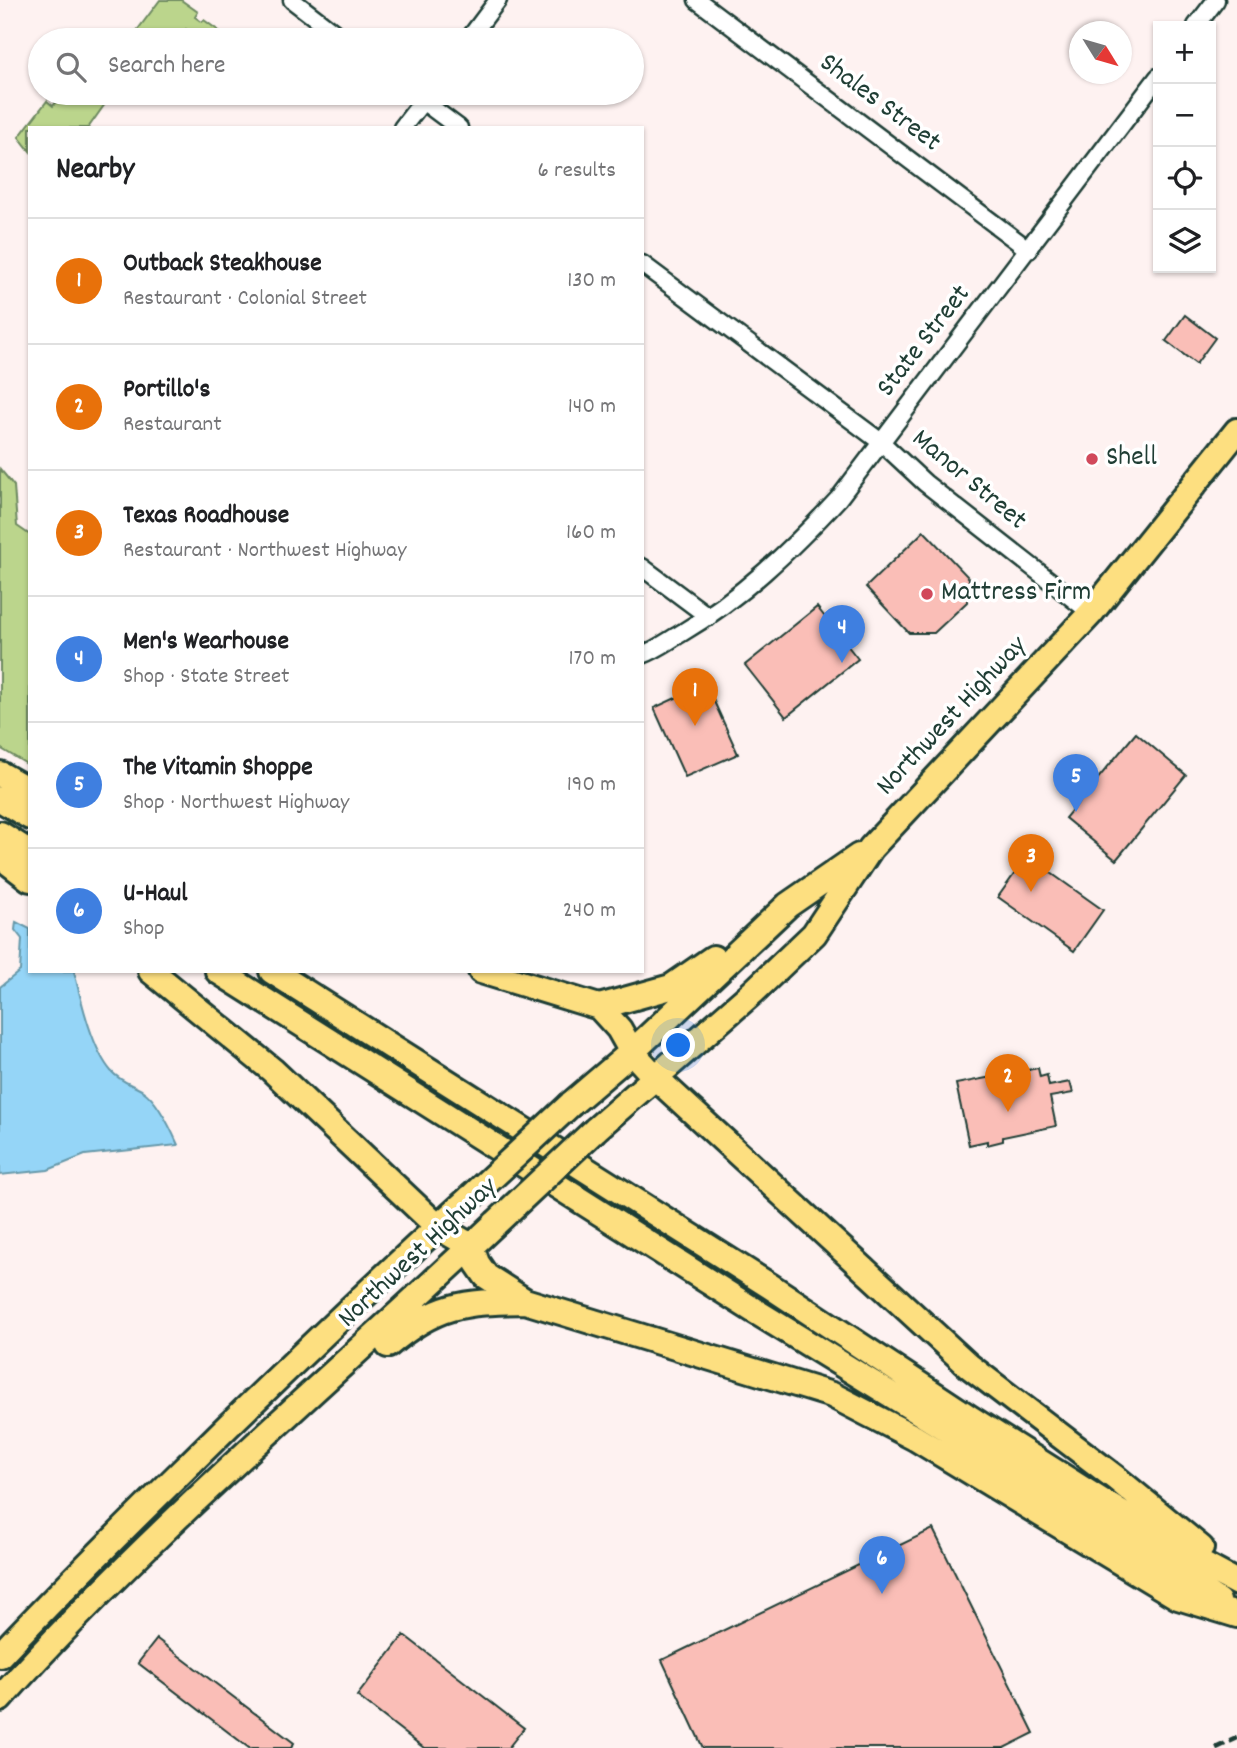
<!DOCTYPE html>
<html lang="en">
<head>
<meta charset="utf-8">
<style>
	:root { --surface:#fff; --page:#f2f2f2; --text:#202124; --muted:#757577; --line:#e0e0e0; --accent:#d1495b }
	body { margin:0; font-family:Dekko,sans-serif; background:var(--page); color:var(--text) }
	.controls { position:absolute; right:21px; top:21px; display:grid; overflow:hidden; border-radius:0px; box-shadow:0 2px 5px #0004 }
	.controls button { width:63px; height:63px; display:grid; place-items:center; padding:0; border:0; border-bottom:2px solid var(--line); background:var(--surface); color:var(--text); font:35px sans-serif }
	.compass { position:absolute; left:1069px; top:21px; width:63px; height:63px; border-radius:50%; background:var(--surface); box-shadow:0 2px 5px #0004; rotate:127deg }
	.you { position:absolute; left:679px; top:1046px; width:24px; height:24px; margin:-18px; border:5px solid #fff; border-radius:50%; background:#1a73e8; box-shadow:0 0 0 10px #1a73e833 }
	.badge { display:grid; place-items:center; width:46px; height:46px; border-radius:50%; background:var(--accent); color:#fff; font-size:23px; font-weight:700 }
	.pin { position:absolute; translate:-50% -58px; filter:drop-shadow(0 2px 4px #0008) }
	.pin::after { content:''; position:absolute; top:37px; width:24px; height:21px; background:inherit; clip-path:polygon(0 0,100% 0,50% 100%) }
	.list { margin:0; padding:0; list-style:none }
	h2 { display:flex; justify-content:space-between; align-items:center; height:91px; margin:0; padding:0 28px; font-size:30px }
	h2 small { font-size:23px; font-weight:400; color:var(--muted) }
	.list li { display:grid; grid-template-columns:46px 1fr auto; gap:21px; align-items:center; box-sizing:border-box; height:126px; padding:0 28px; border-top:2px solid var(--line) }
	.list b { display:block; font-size:26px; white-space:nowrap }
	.list p { margin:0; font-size:23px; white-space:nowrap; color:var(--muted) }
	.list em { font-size:23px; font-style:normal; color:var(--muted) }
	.icon { flex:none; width:38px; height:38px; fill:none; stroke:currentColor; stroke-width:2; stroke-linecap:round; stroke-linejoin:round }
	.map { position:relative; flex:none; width:1237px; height:1748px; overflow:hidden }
	.search { position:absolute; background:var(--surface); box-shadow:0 2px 5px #0004; left:28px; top:28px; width:616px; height:77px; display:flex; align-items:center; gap:18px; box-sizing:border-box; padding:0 24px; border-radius:38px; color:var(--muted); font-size:26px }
	.panel { position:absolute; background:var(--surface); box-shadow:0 2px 5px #0004; left:28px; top:126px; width:616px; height:847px; border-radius:0px }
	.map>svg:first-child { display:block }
	.green { fill:#bbd58c; stroke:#6d8960; stroke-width:2 }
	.water { fill:#95d5f7; stroke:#6698a9; stroke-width:2 }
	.building { fill:#fabeb7; stroke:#1f3d34; stroke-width:2 }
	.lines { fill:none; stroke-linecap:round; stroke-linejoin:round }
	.street-casing { stroke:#1f3d34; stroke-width:21 }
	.primary-casing { stroke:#1f3d34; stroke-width:30 }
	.street { stroke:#fff; stroke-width:16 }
	.primary { stroke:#fddf80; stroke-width:24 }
	.rail { stroke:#1f3d34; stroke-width:5; stroke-dasharray:10 5; stroke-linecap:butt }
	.primary-bridge-casing { stroke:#1f3d34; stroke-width:30; stroke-linecap:butt }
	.primary-bridge { stroke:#fddf80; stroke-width:24 }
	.poi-dot { fill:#d1495b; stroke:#fff; stroke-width:2.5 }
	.labels { text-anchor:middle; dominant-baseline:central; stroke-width:7; stroke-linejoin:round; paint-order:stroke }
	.street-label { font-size:28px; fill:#1f3d34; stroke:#fff }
	.poi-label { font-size:28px; fill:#1f3d34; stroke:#fff; text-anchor:start }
</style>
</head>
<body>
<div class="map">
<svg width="1237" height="1748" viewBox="0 0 1237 1748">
	<rect width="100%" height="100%" fill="#fef2f1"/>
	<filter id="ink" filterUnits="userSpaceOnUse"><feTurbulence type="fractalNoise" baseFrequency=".0143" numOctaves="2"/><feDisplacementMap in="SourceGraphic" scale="14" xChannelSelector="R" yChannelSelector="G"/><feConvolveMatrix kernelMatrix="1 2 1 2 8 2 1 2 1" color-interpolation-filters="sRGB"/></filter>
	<g filter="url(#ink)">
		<path class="green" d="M160,0H181L198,12L195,17L202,22L204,20L226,36L222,40H188L193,34L186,29L177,40H130Z
			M63,93H91L105,104L88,128H30V151L19,137L47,101L53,106Z
			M0,469L14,486L17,526L30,535V766L0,748Z"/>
		<path class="water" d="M16,922L30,929V971H74C81,1000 92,1049 111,1071C121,1082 131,1084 143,1091C158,1101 171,1129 178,1145L85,1155L48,1170L0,1175V987L20,971L22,939L15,930Z"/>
		<path class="building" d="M1185,315L1215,338L1196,364L1166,341Z
			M924,531L969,578L967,602L934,633H909L866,587Z
			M817,607L858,659L786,717L745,665Z
			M706,684L738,754L685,777L654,708Z
			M1136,733L1186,775L1116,860L1065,818Z
			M1027,856L1103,910L1074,951L998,897Z
			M1038,1068L1040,1077L1047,1075L1049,1086L1070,1082L1073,1093L1050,1097L1056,1126L1003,1137V1141L987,1145V1141L969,1145L956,1084Z
			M933,1529L1034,1733L1004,1748H703L662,1660Z
			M404,1635L524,1728L508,1748H424L357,1696Z
			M157,1639L294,1743L291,1748H249L138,1663Z"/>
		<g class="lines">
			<g class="street-casing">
				<path id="street" d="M292,0L344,40
					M697,0L1029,250
					M1196,26L1216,0
					M468,40L498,0
					M412,93L459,128
					M402,128L429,93
					M642,264L881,442L925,483L1091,613
					M642,567L709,617
					M642,655C656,650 668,641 680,634C741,598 791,550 839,498L1158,77"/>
			</g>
			<g class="primary-casing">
				<path id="primary" d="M0,774L30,791
					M0,799L30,817
					M0,834L30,853
					M0,856L30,879
					M151,971L272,1070L438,1227L471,1246L477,1263L486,1276L525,1301L832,1395L915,1438L1178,1597L1237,1615
					M218,971L755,1311L1070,1505L1218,1601
					M272,971L770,1286L970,1418L1198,1562L1237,1583
					M481,971L599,1007L619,1029L632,1052L656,1078L969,1366L1117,1479L1201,1548
					M599,1007L671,987L713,958
					M571,1104L632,1052L788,905L859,856
					M595,1130L753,992L814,934L871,848L1091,613L1237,431
					M388,1345C436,1304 463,1302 525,1301
					M0,1655C74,1576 151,1502 228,1426C308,1349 388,1271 471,1197
					M0,1699C153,1528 330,1380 496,1223"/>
			</g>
			<use href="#street" class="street"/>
			<use href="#primary" class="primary"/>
			<path class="rail" d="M1216,1748L1237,1738"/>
			<g class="primary-bridge-casing">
				<path id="primary-bridge" d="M471,1197L571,1104
					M496,1223L595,1130"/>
			</g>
			<use href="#primary-bridge" class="primary-bridge"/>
		</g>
	</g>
	<g class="poi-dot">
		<circle cx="1092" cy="459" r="7"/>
		<circle cx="927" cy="594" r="7"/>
	</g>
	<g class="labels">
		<g class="street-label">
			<text transform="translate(879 104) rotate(37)">Shales Street</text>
			<text transform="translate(925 342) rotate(-52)">State Street</text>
			<text transform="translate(968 481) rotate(40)">Manor Street</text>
			<text transform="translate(953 717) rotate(-47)">Northwest Highway</text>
			<text transform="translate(419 1254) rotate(-43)">Northwest Highway</text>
		</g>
		<g class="poi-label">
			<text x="1106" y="459">Shell</text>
			<text x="941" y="594">Mattress Firm</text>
		</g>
	</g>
</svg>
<div class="controls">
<button>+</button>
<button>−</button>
<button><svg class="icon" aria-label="locate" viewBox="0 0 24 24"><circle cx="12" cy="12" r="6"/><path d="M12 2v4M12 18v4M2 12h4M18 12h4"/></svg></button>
<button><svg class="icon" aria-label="layers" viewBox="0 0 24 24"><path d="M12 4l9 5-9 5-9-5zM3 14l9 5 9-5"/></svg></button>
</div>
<svg class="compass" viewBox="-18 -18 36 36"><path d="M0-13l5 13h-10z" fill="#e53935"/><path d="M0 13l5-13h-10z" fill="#757577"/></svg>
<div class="you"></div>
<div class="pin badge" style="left:695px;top:726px;background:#e8710a">1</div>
<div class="pin badge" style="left:1008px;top:1112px;background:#e8710a">2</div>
<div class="pin badge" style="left:1031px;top:892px;background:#e8710a">3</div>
<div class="pin badge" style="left:842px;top:663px;background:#3f7fe0">4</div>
<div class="pin badge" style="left:1076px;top:812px;background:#3f7fe0">5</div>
<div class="pin badge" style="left:882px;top:1594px;background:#3f7fe0">6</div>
<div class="search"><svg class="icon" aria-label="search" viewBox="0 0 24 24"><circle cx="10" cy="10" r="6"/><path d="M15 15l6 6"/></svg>Search here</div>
<section class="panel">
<h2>Nearby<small>6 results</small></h2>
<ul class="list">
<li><span class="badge" style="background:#e8710a">1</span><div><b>Outback Steakhouse</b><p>Restaurant · Colonial Street</p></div><em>130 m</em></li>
<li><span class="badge" style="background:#e8710a">2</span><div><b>Portillo's</b><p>Restaurant</p></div><em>140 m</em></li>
<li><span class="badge" style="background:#e8710a">3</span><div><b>Texas Roadhouse</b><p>Restaurant · Northwest Highway</p></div><em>160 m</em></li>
<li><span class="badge" style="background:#3f7fe0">4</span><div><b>Men's Wearhouse</b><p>Shop · State Street</p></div><em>170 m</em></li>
<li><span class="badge" style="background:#3f7fe0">5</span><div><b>The Vitamin Shoppe</b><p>Shop · Northwest Highway</p></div><em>190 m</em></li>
<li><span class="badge" style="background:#3f7fe0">6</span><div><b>U-Haul</b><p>Shop</p></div><em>240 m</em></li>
</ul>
</section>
</div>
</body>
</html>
